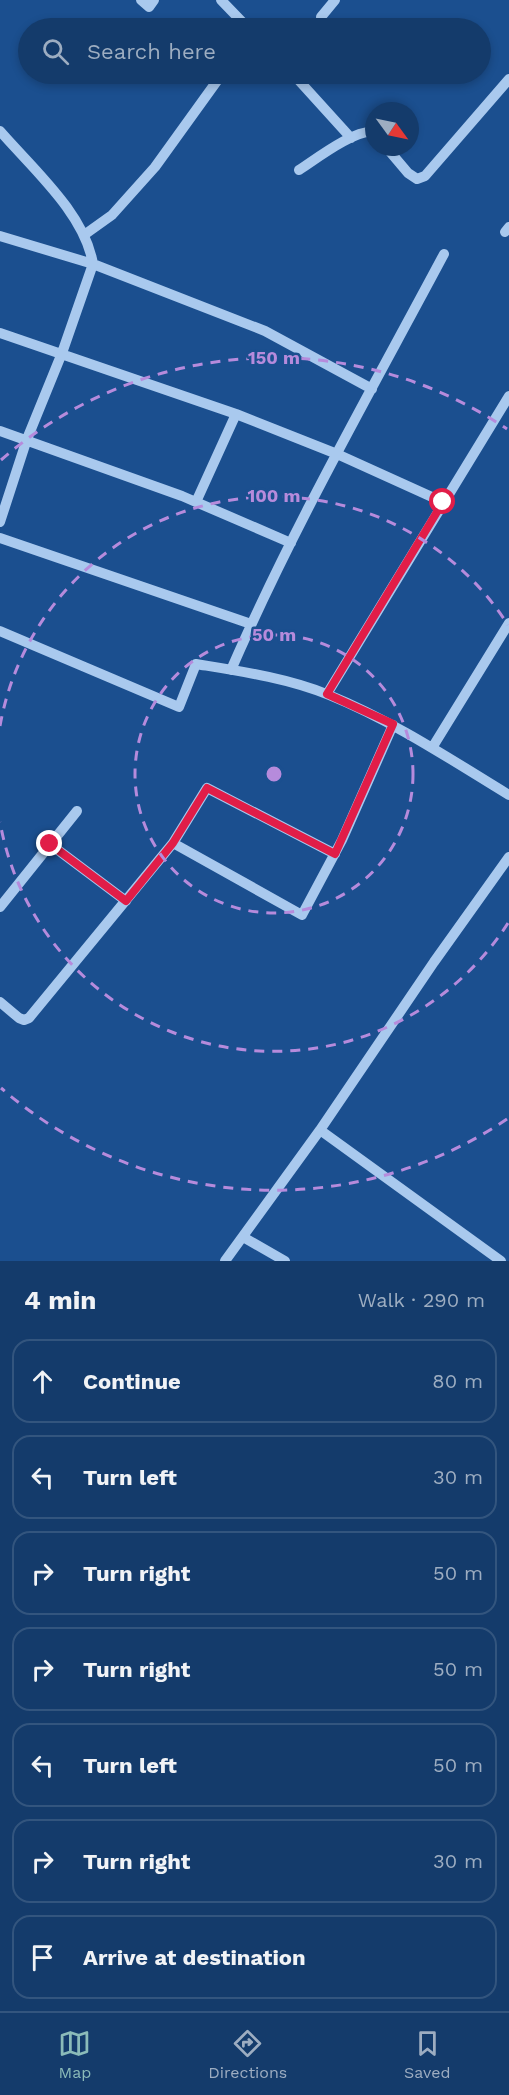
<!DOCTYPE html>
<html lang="en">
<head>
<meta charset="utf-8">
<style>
	:root { --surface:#143b6b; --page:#214673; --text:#f1f3f6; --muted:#9dadc1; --line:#33557e; --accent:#8bbbb9 }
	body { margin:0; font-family:"Work Sans",sans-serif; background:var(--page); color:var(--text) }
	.compass { position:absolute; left:365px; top:102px; width:54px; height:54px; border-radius:50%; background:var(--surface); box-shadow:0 3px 9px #0003; rotate:123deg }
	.stop { position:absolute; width:18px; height:18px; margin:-14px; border:4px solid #e11d48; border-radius:50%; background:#fff }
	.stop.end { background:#e11d48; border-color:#fff; box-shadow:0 2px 6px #0008 }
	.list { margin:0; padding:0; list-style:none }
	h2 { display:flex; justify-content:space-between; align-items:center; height:78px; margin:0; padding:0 24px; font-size:26px }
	h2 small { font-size:20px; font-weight:400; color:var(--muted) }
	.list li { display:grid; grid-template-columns:39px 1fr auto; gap:18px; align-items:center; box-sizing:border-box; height:84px; margin:0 12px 12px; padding:0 12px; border:2px solid var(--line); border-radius:18px }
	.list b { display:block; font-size:22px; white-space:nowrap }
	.list em { font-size:20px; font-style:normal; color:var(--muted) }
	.icon { flex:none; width:33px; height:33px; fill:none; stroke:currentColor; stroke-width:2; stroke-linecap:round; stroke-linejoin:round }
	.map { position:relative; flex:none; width:509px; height:1261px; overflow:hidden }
	.search { position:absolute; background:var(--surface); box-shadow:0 3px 9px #0003; left:18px; right:18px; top:18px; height:66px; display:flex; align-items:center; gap:15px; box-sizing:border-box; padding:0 21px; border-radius:33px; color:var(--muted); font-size:22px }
	.sheet { height:750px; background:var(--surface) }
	nav { display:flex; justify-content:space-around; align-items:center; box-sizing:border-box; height:84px; border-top:2px solid var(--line); background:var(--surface); font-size:16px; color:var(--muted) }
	nav a { display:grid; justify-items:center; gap:3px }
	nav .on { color:var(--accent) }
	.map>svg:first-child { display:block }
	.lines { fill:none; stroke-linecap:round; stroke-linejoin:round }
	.minor { stroke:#a9c9ee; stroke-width:10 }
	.route { stroke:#e11d48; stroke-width:8 }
	.ring { fill:none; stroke:#b68bdc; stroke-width:3; stroke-dasharray:10 8 }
	.centre { fill:#b68bdc; stroke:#1b4f8f; stroke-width:3 }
	.ring-label { font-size:18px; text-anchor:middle; font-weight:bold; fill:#b68bdc; stroke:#1b4f8f; stroke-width:5; stroke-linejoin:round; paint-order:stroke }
</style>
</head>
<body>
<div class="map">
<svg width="509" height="1261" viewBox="0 0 509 1261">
	<rect width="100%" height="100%" fill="#1b4f8f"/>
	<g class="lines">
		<path class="minor" d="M141,0L149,7L154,0
			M221,0L248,28
			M321,17L335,0
			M293,74L351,138
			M0,131C33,169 85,214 93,264L62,353L27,439L0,522
			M386,147L408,173L417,179L425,176L509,79
			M299,170C316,159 355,129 374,132
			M505,232L509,227
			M84,235L112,215L155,167L222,74
			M0,236L93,264L265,331L372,389
			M0,333L236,414L337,454L443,502
			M0,431L182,496L291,543
			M196,502L236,414
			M0,538L251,624
			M0,631L179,707L196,664C239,671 288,678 329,695C393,721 450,759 509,795
			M231,670C293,527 371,391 444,254
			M327,694L509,396
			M432,748L509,623
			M173,843L302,915L342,840L393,725
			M50,844L126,901
			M0,907L77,811
			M0,1002L19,1018L24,1020L29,1018L173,843L207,788L335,854
			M320,1130L501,1261
			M243,1237L285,1261
			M225,1261L320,1130L434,962L509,857"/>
	</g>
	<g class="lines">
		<path class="route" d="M50,844L126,901L173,843L207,788L335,854L393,724L327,694L443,502"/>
	</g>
	<g class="ring">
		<circle cx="274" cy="774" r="139"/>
		<path d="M508 923A278 278 0 0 1 0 822M0 726A278 278 0 0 1 508 625"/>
		<path d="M507 1119A416 416 0 0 1 1 1088M1 460A416 416 0 0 1 507 429"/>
	</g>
	<circle cx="274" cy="774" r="9" class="centre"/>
	<g class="ring-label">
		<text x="274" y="364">150 m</text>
		<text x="274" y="502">100 m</text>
		<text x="274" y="641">50 m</text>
	</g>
</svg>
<svg class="compass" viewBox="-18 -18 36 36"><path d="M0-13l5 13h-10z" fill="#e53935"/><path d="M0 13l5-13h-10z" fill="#9dadc1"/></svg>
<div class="stop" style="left:443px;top:502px"></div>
<div class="stop end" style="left:50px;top:844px"></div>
<div class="search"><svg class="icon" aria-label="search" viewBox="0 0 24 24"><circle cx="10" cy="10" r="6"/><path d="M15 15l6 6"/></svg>Search here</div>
</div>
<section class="sheet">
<h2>4 min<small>Walk · 290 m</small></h2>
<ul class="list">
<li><svg class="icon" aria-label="ahead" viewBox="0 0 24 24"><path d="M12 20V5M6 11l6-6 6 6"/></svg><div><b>Continue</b></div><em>80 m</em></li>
<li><svg class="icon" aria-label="left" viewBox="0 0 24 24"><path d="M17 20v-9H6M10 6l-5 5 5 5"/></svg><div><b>Turn left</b></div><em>30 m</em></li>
<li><svg class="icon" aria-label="right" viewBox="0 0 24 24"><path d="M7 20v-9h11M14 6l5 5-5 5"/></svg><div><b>Turn right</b></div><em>50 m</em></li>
<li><svg class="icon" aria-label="right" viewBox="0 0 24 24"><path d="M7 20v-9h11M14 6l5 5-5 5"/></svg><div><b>Turn right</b></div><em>50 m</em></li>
<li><svg class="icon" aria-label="left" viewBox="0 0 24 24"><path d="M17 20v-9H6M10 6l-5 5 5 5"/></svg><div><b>Turn left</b></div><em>50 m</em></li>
<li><svg class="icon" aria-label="right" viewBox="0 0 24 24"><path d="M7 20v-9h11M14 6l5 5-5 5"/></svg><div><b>Turn right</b></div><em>30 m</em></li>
<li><svg class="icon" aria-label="arrive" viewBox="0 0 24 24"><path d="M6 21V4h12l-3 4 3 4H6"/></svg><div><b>Arrive at destination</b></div></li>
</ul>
</section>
<nav>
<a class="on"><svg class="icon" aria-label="map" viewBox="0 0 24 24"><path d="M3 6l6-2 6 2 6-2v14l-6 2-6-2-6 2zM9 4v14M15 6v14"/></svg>Map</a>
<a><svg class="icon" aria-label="directions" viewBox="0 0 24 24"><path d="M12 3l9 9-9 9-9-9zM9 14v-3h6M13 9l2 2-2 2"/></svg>Directions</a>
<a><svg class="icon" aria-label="saved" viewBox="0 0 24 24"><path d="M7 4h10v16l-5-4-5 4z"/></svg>Saved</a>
</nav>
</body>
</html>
